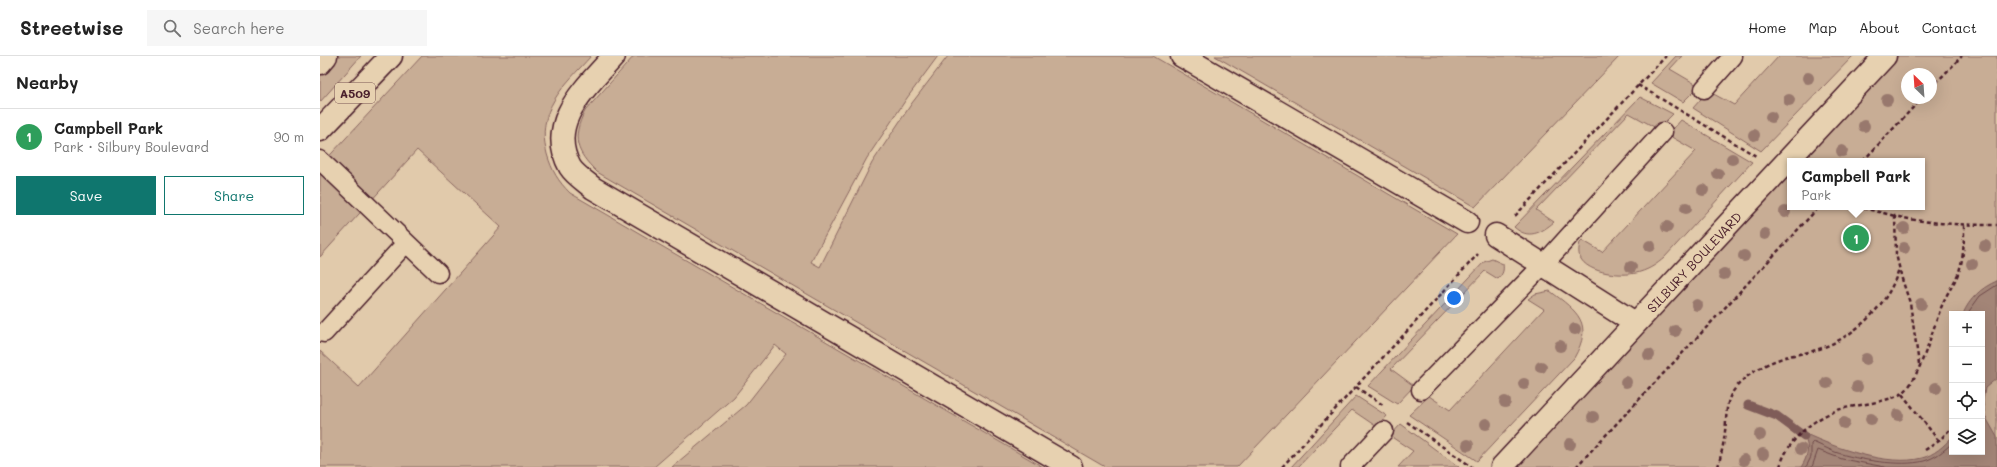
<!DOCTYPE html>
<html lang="en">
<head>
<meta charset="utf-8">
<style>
	:root { --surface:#fff; --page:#f6f6f6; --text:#222; --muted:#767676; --line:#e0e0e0; --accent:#0f766e }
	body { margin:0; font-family:Mali,sans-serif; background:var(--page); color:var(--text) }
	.controls { position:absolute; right:12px; bottom:12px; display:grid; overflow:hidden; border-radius:0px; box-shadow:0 4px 16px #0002 }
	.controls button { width:36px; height:36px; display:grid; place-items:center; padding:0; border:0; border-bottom:1px solid var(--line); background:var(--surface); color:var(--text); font:20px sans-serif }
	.compass { position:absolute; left:1581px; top:12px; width:36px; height:36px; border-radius:50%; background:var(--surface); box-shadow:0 4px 16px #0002; rotate:335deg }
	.you { position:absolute; left:1134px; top:242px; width:14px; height:14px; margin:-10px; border:3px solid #fff; border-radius:50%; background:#1a73e8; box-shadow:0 0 0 6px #1a73e833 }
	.badge { display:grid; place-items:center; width:26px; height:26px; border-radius:50%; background:var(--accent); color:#fff; font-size:13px; font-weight:700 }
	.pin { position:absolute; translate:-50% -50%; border:2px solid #fff; box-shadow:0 1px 4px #0006 }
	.popup { position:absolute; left:1467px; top:102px; width:138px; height:52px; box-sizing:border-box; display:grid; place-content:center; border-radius:0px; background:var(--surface); filter:drop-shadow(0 1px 3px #0005); font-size:13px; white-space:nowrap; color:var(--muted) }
	.popup b { font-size:15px; color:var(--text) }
	.popup::after { content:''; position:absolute; left:50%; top:100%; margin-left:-8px; border:8px solid transparent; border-top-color:var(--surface) }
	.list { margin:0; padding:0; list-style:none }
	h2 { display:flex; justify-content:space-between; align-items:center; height:52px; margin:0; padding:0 16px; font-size:17px }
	h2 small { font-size:13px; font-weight:400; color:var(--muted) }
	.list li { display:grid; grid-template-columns:26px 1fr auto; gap:12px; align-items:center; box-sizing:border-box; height:56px; padding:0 16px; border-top:1px solid var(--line) }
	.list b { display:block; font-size:15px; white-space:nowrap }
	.list p { margin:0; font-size:13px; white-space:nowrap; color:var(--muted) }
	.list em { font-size:13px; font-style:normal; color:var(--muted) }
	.actions { display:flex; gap:8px; padding:12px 16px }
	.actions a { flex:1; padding:9px 0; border:1px solid var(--accent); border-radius:0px; text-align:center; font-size:14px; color:var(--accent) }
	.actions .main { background:var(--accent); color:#fff }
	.icon { flex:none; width:22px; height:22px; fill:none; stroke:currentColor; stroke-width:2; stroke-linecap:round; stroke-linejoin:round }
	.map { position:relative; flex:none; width:1677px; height:411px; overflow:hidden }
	header { display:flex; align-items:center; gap:24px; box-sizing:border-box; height:56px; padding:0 20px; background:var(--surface); border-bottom:1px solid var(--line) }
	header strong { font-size:19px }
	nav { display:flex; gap:22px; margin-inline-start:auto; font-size:14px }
	.search { width:280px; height:36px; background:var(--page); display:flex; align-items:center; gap:10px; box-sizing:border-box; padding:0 14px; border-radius:0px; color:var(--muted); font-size:15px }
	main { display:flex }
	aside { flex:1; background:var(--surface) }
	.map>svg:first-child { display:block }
	.green { fill:#c8ad95; stroke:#896660; fill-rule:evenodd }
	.water { fill:#a38577; stroke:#7f5c59 }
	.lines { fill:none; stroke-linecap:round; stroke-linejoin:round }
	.shore { stroke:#6e4849; stroke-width:1 }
	.stream { stroke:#7f5c59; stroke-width:9 }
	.service-casing { stroke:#4a1f2b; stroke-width:21 }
	.minor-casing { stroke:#4a1f2b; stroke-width:25 }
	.primary-casing { stroke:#4a1f2b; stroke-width:25 }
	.path { stroke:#4a1f2b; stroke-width:2.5; stroke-dasharray:4 3; stroke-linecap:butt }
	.service { stroke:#e7d1b0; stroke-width:18 }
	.minor { stroke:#e7d1b0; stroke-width:22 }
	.primary { stroke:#e7d1b0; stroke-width:22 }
	.tree { fill:#98786d }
	.labels { text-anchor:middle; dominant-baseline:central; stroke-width:3; stroke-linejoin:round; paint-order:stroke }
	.shield { fill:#e7d1b0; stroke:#795453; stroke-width:1 }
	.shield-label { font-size:12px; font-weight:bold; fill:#4a1f2b }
	.street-label { font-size:13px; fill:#4a1f2b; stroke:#e7d1b0 }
</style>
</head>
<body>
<header>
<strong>Streetwise</strong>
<div class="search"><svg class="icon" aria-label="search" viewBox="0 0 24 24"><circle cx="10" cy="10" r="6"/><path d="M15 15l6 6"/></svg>Search here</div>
<nav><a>Home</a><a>Map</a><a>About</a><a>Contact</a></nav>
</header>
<main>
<aside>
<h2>Nearby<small></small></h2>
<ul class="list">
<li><span class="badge" style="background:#2e9e5b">1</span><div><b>Campbell Park</b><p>Park · Silbury Boulevard</p></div><em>90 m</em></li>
</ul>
<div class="actions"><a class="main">Save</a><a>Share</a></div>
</aside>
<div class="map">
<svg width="1677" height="411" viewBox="0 0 1677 411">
	<rect width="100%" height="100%" fill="#e1caab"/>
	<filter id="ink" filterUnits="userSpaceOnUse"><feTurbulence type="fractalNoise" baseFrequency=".025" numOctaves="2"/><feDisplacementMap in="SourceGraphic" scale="8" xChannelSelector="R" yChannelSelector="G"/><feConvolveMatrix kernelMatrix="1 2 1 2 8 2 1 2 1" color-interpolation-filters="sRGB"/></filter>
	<g filter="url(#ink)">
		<path class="green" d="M17,0H41L0,46V18Z
			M102,0H271C244,30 215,54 227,98C232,115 238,125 250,137L723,411H352L426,349L466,298L455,289L414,341L334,411H0V295L39,331L181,171L97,94L0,201V110Z
			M314,0H618L587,42L547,102L491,206L500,211L552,107L592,47L628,0H833L1137,178L917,411H785L277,116C256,96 251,82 265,55Z
			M895,0H1300L1155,151Z
			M1356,0H1362L1350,13L1379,30L1363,46L1331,27Z
			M1459,0H1533L1441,95L1373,52L1388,35L1414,49Z
			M1565,0H1677V411H1182ZM1587,18H1611V42H1587ZM1470,105H1602V151H1470ZM1632,258H1662V396H1632Z
			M1320,41L1353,58L1338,73L1309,57L1216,154L1234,166C1221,177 1208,184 1194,171Z
			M1361,64L1432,106L1344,202C1337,208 1330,213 1320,216C1305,221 1267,218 1260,201C1258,197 1259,191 1260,186L1262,184L1282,196L1376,95L1348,79Z
			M1172,203L1183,208C1184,214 1183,218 1178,223L1165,215L1071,313L1094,330L1077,348L1048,330L1164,206Z
			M1230,235C1258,256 1274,267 1254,302L1157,405L1089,359L1109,340L1130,354L1224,253L1208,243L1215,238Z
			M1036,340L1067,360L1057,371L1032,354L978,411H971Z
			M1081,368L1139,411H1078L1093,395L1070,380Z"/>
		<path class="water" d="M1677,225V322L1665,332L1663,345L1665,360L1677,381V411H1481C1487,403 1491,389 1483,381L1486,378C1516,392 1568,411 1602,402C1614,399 1624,390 1632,381V396H1662V258H1643C1649,243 1662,231 1677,225Z"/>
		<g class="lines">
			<path class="shore" d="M1647,258L1660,240L1677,229
				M1486,411L1491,401V388L1493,386C1500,389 1508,393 1515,396C1538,404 1581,411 1604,405C1615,402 1624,395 1632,387
				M1492,411L1498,394L1522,403L1565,411"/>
			<path class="stream" d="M1428,349L1457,360L1484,380"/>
			<g class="service-casing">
				<path id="service" d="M1384,33L1413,0
					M0,104L118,217
					M4,277L86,187
					M1101,334L1223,209L1343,76
					M1030,411L1064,375"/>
			</g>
			<g class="minor-casing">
				<g id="minor">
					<path d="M294,0C267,31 225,66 250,111C255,119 266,126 273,132L751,411"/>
					<path d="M862,0L1147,166"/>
					<path d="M1176,179L1315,267"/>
					<path id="s1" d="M1182,411L1565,0"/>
				</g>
			</g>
			<g class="primary-casing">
				<path id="primary" d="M0,7L6,0
					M0,74L71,0"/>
			</g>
			<path class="path" d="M1318,29L1436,100
				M1611,32L1642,0
				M1543,105L1602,42
				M1529,151L1543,152L1575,160
				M1195,160L1346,0
				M1599,308L1590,247L1582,223L1576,198L1575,160C1609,168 1642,169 1677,169
				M1036,331L1063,349
				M1582,338L1619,385
				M1087,366L1152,411
				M1605,394L1619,385L1632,371
				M962,411L1158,198
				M1256,411L1499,151
				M1398,411C1401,399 1404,387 1405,375C1407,363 1405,348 1412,337C1424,318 1448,306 1469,300C1478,298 1487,297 1496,294C1532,283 1569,250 1579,212
				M1460,411C1467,383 1498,358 1525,352C1539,349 1570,345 1581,338C1599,328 1614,267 1623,247C1628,235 1637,224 1640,212C1644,198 1644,183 1644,169"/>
			<use href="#service" class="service"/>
			<use href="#minor" class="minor"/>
			<use href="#primary" class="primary"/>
		</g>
		<g class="tree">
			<circle cx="1488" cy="22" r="6"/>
			<circle cx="1469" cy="44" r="6"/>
			<circle cx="1567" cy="44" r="6"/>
			<circle cx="1451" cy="61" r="6"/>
			<circle cx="1544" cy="70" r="6"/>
			<circle cx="1434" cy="79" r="6"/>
			<circle cx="1522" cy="95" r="6"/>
			<circle cx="1412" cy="103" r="6"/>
			<circle cx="1398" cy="118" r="6"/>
			<circle cx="1383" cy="134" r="6"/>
			<circle cx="1366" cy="152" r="6"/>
			<circle cx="1465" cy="156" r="6"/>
			<circle cx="1347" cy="171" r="6"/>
			<circle cx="1584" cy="172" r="6"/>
			<circle cx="1445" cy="178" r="6"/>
			<circle cx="1330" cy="190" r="6"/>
			<circle cx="1665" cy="190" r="6"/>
			<circle cx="1584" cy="192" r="6"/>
			<circle cx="1424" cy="200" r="6"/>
			<circle cx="1652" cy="208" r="6"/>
			<circle cx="1311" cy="211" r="6"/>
			<circle cx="1404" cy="218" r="6"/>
			<circle cx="1601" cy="248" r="6"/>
			<circle cx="1377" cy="249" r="6"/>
			<circle cx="1255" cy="273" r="6"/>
			<circle cx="1355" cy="275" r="6"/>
			<circle cx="1240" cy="290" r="6"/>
			<circle cx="1329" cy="299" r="6"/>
			<circle cx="1546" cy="303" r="6"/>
			<circle cx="1221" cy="311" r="6"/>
			<circle cx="1306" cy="326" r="6"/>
			<circle cx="1507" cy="327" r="6"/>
			<circle cx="1204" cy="328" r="6"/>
			<circle cx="1537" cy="331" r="6"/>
			<circle cx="1616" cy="332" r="6"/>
			<circle cx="1185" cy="346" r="6"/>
			<circle cx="1578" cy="359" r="6"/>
			<circle cx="1273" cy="361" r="6"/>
			<circle cx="1551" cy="363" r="6"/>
			<circle cx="1524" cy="367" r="6"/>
			<circle cx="1166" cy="368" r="6"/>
			<circle cx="1440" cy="379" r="6"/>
			<circle cx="1250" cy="388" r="6"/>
			<circle cx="1148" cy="389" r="6"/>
			<circle cx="1481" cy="393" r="6"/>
			<circle cx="1443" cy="398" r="6"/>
			<circle cx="1424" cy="404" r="6"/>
		</g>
	</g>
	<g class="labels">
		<rect class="shield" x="15" y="27" width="40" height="20" rx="3"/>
		<g class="shield-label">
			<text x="35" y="37">A509</text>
		</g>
		<g class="street-label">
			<text stroke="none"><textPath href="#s1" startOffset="281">SILBURY BOULEVARD</textPath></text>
		</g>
	</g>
</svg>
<div class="controls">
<button>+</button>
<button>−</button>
<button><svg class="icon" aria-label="locate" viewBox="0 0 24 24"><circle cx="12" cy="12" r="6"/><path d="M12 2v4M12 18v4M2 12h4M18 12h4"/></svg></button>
<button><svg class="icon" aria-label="layers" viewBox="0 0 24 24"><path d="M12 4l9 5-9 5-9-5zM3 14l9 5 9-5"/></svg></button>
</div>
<svg class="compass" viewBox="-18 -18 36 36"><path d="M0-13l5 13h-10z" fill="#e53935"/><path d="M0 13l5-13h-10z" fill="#767676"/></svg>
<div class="you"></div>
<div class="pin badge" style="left:1536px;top:182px;background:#2e9e5b">1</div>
<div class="popup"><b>Campbell Park</b>Park</div>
</div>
</main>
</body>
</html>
